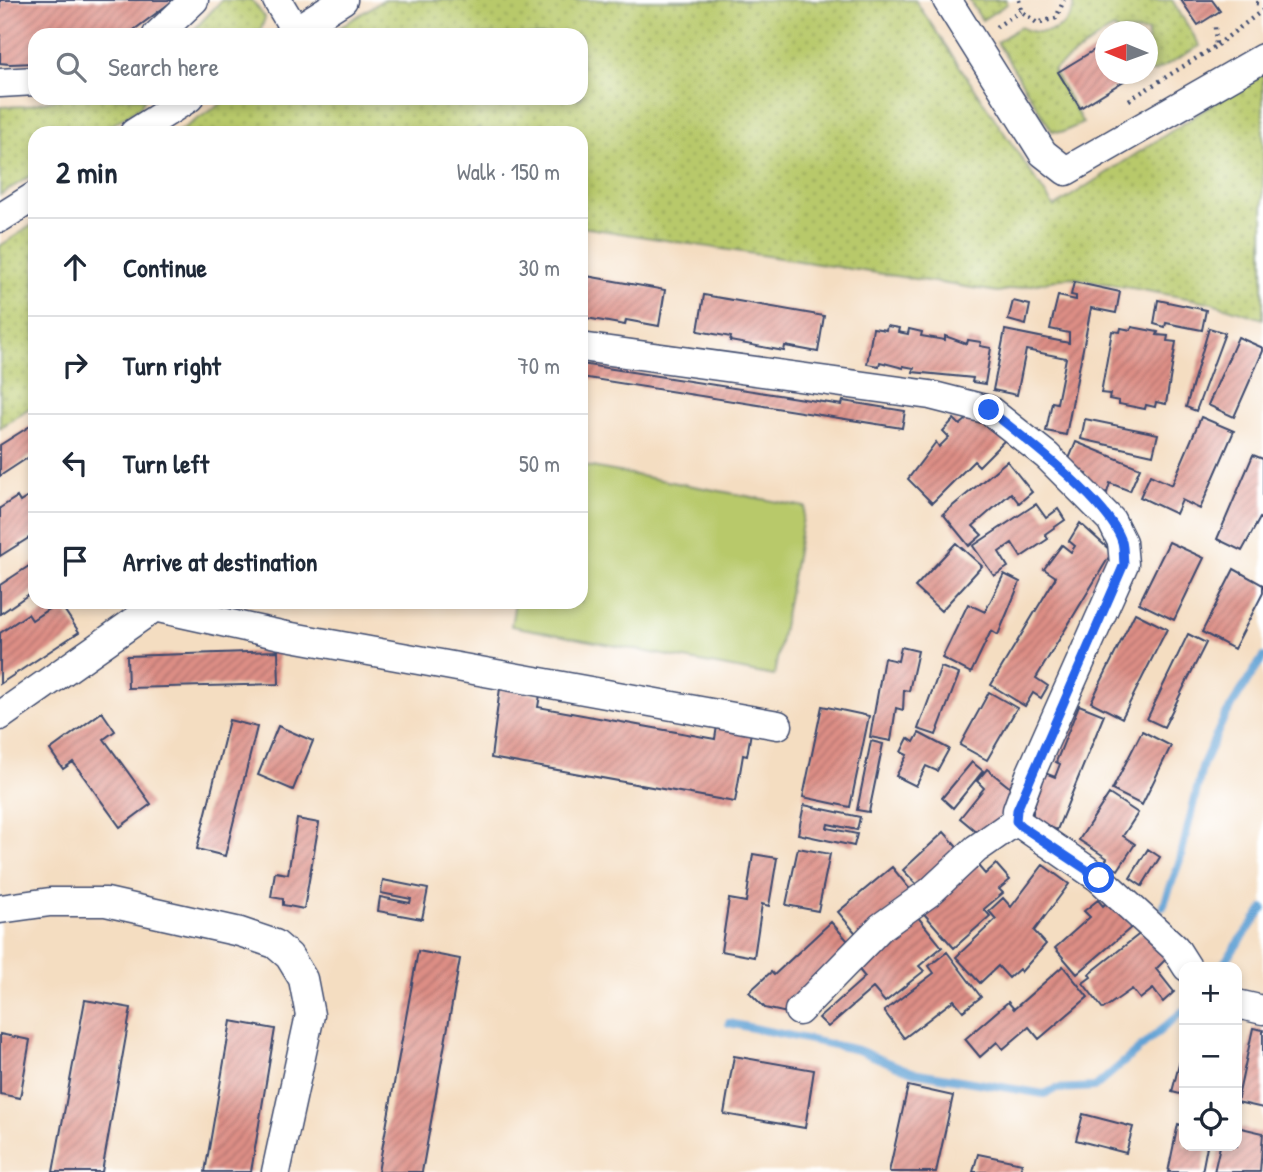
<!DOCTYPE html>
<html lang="en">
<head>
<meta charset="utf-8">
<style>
	:root { --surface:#fff; --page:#f6f6f7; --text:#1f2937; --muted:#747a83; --line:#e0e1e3 }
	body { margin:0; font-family:"Patrick Hand",sans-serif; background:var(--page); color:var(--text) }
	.controls { position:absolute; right:21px; bottom:21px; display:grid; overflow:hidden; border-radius:14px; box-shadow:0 4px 10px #0003 }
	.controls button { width:63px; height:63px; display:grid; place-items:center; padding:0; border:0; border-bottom:2px solid var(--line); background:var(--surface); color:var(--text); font:35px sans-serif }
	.compass { position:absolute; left:1095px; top:21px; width:63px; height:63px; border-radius:50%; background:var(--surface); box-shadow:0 4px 10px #0003; rotate:271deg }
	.stop { position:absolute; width:21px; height:21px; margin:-16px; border:5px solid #2563eb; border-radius:50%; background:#fff }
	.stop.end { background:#2563eb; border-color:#fff; box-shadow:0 2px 7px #0008 }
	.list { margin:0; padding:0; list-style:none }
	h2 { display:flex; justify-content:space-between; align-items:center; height:91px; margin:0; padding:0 28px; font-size:30px }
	h2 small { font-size:23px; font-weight:400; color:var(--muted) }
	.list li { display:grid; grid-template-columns:46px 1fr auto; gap:21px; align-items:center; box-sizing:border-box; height:98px; padding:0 28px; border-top:2px solid var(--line) }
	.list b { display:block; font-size:26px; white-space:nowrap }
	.list em { font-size:23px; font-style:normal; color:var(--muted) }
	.icon { flex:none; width:38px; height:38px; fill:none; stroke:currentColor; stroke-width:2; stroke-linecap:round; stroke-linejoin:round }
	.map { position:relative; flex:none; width:1263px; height:1172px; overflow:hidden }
	.search { position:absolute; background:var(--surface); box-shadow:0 4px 10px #0003; left:28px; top:28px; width:560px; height:77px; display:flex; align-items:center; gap:18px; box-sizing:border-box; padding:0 24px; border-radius:21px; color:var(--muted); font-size:26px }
	.panel { position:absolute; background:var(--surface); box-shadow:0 4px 10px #0003; left:28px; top:126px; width:560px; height:483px; border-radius:21px }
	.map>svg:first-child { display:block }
	.grass { fill:url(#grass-dots); stroke:#6a7c64; stroke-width:2 }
	.park { fill:#b8c96b; stroke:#6a7c64; stroke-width:2 }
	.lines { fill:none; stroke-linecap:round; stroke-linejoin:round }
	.stream { stroke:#61a1d4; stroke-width:8 }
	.building { fill:url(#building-hatch) }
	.minor-casing { stroke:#3c496d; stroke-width:31 }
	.path { stroke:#3c496d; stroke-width:4.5; stroke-dasharray:2 5; stroke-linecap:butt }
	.minor { stroke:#fff; stroke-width:28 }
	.route { stroke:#2563eb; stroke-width:9 }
</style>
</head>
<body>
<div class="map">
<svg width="1263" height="1172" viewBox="0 0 1263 1172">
	<defs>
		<pattern id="grass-dots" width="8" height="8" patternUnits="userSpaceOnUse" patternTransform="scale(1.75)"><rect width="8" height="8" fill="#b8c96b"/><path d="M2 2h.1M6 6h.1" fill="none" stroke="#95a45b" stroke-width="1.8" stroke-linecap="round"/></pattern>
		<pattern id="building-hatch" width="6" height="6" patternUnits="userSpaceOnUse" patternTransform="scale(1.75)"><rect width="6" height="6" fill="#dd8e85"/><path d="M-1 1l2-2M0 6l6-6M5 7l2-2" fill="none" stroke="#b27470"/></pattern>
	</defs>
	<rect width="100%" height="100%" fill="#fff"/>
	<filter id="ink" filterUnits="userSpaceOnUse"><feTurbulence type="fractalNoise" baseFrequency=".0143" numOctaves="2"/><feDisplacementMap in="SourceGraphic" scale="14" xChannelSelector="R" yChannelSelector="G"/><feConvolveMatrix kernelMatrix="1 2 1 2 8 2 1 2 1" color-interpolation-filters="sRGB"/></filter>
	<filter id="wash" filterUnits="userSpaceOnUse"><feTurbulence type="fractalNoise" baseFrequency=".00686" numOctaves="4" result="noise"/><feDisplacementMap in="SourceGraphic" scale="28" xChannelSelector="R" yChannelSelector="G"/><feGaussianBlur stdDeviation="1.57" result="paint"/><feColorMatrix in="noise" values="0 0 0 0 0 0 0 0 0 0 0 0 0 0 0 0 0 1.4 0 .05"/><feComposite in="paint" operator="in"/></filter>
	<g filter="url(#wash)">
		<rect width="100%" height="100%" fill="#f4ddc1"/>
		<path class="grass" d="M222,0H252L265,18L261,29L252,35H189Z
			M383,0H915L1054,207L1263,72V319L1209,302L1070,277L998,292L581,227V133H482L479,128L471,133H176L230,98H581V35H328Z
			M969,0H1007V4L982,20Z
			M1074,0H1172L1200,46L1154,72H1148V32L1117,31L1114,28L1106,32L1053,70L1083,123L1063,132L1052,131L997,42L1020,27C1043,39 1074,30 1074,0Z
			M61,98H145L140,107L99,133H35V173L0,195V107L26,106Z
			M35,223V404L0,428V246Z"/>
		<path class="park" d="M581,465L805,507L774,676L511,626L515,602H581Z"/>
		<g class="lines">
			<path class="stream" d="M1163,907L1180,860L1203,764L1224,718L1263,657
				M1221,967L1263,909
				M729,1023L858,1050L912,1072L1044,1094L1056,1089L1095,1087L1184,1010"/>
		</g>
		<g id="blocks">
			<path class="building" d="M0,0H174L127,35H35V63L10,64L0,63Z
				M1181,0H1212L1220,11L1198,25Z
				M1106,43V74H1135L1080,108L1058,72Z
				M581,275L665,290L659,326L626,320L625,325L581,317Z
				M1074,282L1120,292L1116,313L1091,308L1066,435L1046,431L1052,402L1057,403L1066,358L1026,350L1017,395L993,390L1005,330L1069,343V333L1050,329L1058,296L1076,300V296L1071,295Z
				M704,295L824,316L818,352L785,346L784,351L730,341L731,337L698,331Z
				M1158,300L1206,310L1202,330L1166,323L1165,327L1154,324Z
				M1013,301L1030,305L1026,325L1008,320Z
				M887,326L899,328L898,332L908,334L909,329L922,332L921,336L945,340V336L967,344L968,340L981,342L980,346L991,348L985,384L972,382L973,378L913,372L914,368L903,366V368L880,362L879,366L867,364L873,328L886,330Z
				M1132,327L1158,332L1157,335L1168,336L1167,341L1176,342L1166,404L1156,402L1155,407L1146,405L1145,409L1119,404V401L1109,399L1110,394L1101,393L1112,331L1120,332L1121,328L1131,330Z
				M1209,328L1225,333L1196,411L1186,407Z
				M1238,337L1263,348V351L1234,417L1208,405Z
				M581,364L842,405L843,401L905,411L902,428L581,377Z
				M1201,417L1234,431L1200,509L1182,500L1176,514L1140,497L1150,475L1172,485Z
				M954,419L960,425L967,419L986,422L1005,440L979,466L974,461L932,503L908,479L936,442L939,447L949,437L943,431Z
				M1085,419L1158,434L1153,455L1081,439Z
				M35,423V453L0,476V445Z
				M1076,442L1140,468L1130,491L1110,483L1107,493L1083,484L1087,474L1066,466Z
				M1253,455L1263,459V519L1260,518L1242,551L1217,539Z
				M1007,461L1032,492L1019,503L1011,493L973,526L982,535L969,546L943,514Z
				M17,497L20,502L28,497L35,509V534L0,556V508Z
				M1036,504L1046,518L1058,509L1065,520L1045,534L1048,539L1021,557L1012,543L999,552L1008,567L994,576L973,546Z
				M1080,523L1112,552L1036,678L1048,686L1041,698L1033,693L1025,706L991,685L1056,577L1044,569L1062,545L1071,552L1075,546L1069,541Z
				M1169,542L1204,558L1174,620L1139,603Z
				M956,543L982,566L941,611L915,587Z
				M35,562V590L0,614V585Z
				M1234,569L1263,585V593L1234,649L1202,632Z
				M1004,574L1020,582L998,635L991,631L971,673L942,658L968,604L985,612Z
				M59,602L79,632L0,684V633L28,614L32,620Z
				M102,602H120L108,610Z
				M1135,613L1167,629L1122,718L1091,702Z
				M1188,634L1206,643L1164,727L1147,719Z
				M901,647L918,651L909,691L904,690L903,710L896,708L891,741L870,737L884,658L898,661Z
				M278,651L279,684L128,688L127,656Z
				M941,667L959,674L936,735L918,729Z
				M500,688L540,695L538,707L715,739L717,726L751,732L747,756L743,755L735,802L491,758Z
				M989,692L1017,708L987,760L960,745Z
				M1079,705L1104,715L1057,830L1033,820V809L1045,773L1055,777L1060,764L1056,762Z
				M822,706L869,716L850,807L803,797Z
				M102,712L115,731L104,739L151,804L120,827L73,762L63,769L50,750Z
				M229,720L257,727L225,856L197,849Z
				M278,726L313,741L293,790L258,775Z
				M1142,731L1171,746L1142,805L1112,790Z
				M919,733L949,749L937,771L926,766L916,786L896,776L907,755L901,752L908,738L914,742Z
				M871,741L883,744L869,812L857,810Z
				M972,762L983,771L953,808L942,798Z
				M987,769L1019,795L984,838L960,818L984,788L977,781Z
				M1109,794L1138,813L1123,836L1135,844L1118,870L1105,862L1107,858L1079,840Z
				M804,805L860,817L857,830L828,824L827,828L857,834L854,846L798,834Z
				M297,819L319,823L304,909L283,905V899L271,897L275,872L288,874Z
				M944,832L964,854L923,891L903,870Z
				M798,848L830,854L818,911L786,905Z
				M1148,849L1160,857L1142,886L1130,878Z
				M753,854L777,858L769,906L762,904L754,957L721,951L729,899L746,902Z
				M973,860L985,874L996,864L1010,880L999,889L1003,893L984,909L990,916L954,948L919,908Z
				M1043,865L1069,884L1034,931L1046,944L1021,972L1019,969L1009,978L998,966L980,983L956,957L996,919L989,911L1003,898L1011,907Z
				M892,867L913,893L859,937L838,912Z
				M383,880L428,889L422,919L378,911L380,897L410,903L411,899L381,893Z
				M1111,899L1133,926L1077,974L1055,948L1090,917L1084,911L1098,900L1103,906Z
				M913,911L942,947L919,966L924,971L885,1002L873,988L828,1027L819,1018L865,977L856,966Z
				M831,922L856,950L787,1013L765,1008L749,992L771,972L774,975Z
				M1142,932L1170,955L1156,969L1174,992L1163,1002L1153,989L1140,999L1132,989L1103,1009L1083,983L1091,977L1089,974Z
				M418,951L460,959L422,1172H378Z
				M947,952L981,997L963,1011L954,1000L904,1038L884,1011L934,973L929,966Z
				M1063,966L1088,997L1039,1039L1029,1027L1003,1049L997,1042L980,1057L965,1039L1008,1002L1014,1009Z
				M85,1000L131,1008L102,1172H53Z
				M231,1021L275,1029L251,1172H205Z
				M1253,1028L1263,1030V1108L1237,1102Z
				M0,1034L30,1040L20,1098L0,1094Z
				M1183,1049H1184V1095L1172,1092Z
				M734,1056L814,1070L805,1128L724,1114Z
				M908,1086L953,1096L936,1172H889Z
				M1083,1114L1133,1127L1126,1153L1076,1140Z
				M1178,1124L1184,1126V1146H1207L1202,1172H1168Z
				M1237,1127L1263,1133L1260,1172H1214L1220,1146H1237Z
				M978,1154L1022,1163L1020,1172H973Z"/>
		</g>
	</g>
	<g filter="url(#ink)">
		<use href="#blocks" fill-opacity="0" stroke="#3c496d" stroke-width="2"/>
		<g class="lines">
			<g class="minor-casing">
				<path id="minor" d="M277,0L295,30
					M947,0L1043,153L1066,171L1263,58
					M157,35L194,0
					M288,35L343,0
					M0,83L35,81
					M134,133L189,98
					M0,218L35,196
					M581,347L930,395L989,410L1047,456L1111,520L1122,542L1124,564L1030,775L1017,810L1016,821L1099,878L1175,948L1187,967
					M154,607L281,635L778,725
					M0,716L162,602
					M0,909L50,902H106L240,932L275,944L289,956L303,979L310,1015L276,1172
					M1237,1004L1263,1010
					M799,1011L881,927L930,892L976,849L1016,821"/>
			</g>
			<path class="path" d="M1019,0L1021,11L1037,23L1056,18L1064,0
				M1256,3L1263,4
				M996,27L1021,11
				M1217,45L1263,10
				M1129,100L1216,46L1215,27"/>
			<use href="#minor" class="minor"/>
		</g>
	</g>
	<g class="lines" filter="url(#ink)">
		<path class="route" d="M989,410C1021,435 1112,505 1122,542C1124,549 1123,557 1124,564L1017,810L1016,821L1021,826L1099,878"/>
	</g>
</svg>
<div class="controls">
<button>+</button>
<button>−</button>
<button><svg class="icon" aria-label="locate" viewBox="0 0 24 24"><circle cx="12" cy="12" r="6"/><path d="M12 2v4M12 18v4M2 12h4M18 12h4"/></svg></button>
</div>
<svg class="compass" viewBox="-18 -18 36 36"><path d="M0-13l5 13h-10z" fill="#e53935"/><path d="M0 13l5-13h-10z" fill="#747a83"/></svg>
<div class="stop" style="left:1099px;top:878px"></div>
<div class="stop end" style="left:989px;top:410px"></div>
<div class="search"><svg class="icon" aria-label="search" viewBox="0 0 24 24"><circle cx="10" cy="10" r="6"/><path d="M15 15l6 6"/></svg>Search here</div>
<section class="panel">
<h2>2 min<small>Walk · 150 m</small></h2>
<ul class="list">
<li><svg class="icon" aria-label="ahead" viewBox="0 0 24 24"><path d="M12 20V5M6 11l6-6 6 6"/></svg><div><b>Continue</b></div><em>30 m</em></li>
<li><svg class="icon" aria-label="right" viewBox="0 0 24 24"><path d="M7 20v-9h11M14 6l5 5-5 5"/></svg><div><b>Turn right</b></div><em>70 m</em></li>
<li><svg class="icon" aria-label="left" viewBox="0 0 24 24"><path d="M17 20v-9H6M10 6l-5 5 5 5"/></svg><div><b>Turn left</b></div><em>50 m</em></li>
<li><svg class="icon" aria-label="arrive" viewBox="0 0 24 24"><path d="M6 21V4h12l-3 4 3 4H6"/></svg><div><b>Arrive at destination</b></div></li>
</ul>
</section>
</div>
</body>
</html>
